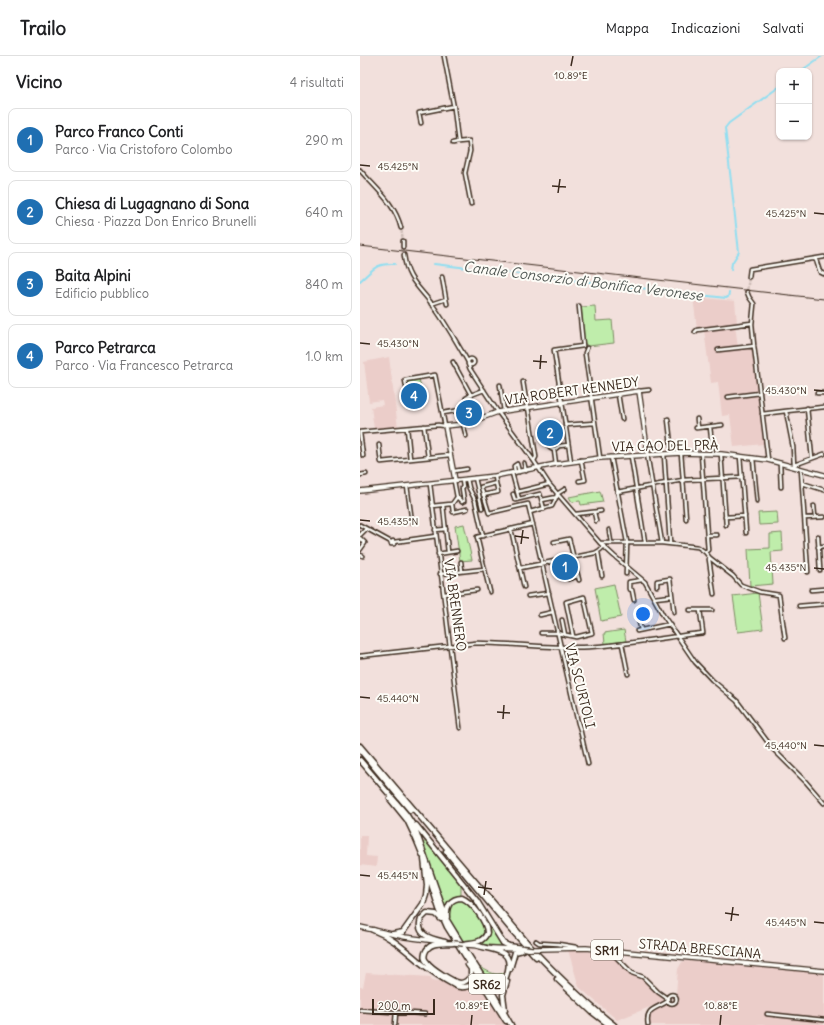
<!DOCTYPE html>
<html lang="it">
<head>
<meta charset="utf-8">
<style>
	:root { --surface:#fff; --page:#f2f2f2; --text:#202124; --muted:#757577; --line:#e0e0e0; --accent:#1f6fb2 }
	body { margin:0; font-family:Delius,sans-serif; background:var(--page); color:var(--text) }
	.controls { position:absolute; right:12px; top:12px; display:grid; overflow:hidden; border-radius:8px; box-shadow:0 1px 3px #0004 }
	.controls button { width:36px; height:36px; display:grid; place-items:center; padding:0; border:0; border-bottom:1px solid var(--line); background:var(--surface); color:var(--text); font:20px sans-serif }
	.scale { position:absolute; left:12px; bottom:10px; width:63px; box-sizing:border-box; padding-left:4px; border:2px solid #3b2a1e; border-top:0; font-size:11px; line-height:14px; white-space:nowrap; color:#3b2a1e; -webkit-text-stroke:3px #fdfcf7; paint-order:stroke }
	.you { position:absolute; left:283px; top:558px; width:14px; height:14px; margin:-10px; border:3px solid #fff; border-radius:50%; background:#1a73e8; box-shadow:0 0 0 6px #1a73e833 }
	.badge { display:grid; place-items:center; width:26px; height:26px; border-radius:50%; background:var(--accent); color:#fff; font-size:13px; font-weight:700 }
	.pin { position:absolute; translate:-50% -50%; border:2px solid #fff; box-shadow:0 1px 4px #0006 }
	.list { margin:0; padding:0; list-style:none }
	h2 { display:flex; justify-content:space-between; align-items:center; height:52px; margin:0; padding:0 16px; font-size:17px }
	h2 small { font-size:13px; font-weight:400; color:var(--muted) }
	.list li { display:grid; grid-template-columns:26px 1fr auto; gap:12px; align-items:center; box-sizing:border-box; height:64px; margin:0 8px 8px; padding:0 8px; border:1px solid var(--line); border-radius:8px }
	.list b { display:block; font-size:15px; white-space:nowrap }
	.list p { margin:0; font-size:13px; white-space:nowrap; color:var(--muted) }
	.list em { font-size:13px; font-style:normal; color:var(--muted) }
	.map { position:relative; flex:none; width:464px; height:969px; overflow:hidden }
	header { display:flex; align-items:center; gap:24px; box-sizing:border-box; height:56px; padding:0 20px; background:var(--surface); border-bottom:1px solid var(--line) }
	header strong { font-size:19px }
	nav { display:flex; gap:22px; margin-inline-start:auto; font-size:14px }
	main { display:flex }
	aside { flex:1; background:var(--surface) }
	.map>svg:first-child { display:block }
	.built { fill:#ebcdc9 }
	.green { fill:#bfedab; stroke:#7d8c64 }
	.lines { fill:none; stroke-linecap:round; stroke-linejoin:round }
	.canal { stroke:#91def1; stroke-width:2 }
	.minor-tunnel { stroke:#cdbcb6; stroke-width:2.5; stroke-dasharray:2.5 1; stroke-linecap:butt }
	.minor-casing { stroke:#3b2a1e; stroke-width:5.5 }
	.major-casing { stroke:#3b2a1e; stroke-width:6 }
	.highway-casing { stroke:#3b2a1e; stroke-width:7 }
	.minor { stroke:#fdfcf7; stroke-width:2.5 }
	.major { stroke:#fdfcf7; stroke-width:3.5 }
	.highway { stroke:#fdfcf7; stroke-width:4 }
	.rail { stroke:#3b2a1e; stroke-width:1 }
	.major-bridge-casing { stroke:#3b2a1e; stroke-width:6; stroke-linecap:butt }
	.highway-bridge-casing { stroke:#3b2a1e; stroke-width:7; stroke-linecap:butt }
	.major-bridge { stroke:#fdfcf7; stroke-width:3.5 }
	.highway-bridge { stroke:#fdfcf7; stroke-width:4 }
	.ticks { fill:none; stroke:#3b2a1e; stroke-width:1.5 }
	.labels { text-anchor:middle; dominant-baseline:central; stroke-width:4; stroke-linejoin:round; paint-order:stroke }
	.shield { fill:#fdfcf7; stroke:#75695f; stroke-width:1 }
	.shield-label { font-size:12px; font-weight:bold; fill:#3b2a1e }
	.street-label { font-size:13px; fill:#3b2a1e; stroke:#fdfcf7 }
	.water-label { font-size:14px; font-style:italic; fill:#505753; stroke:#fdfcf7 }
	.ticks-label { font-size:10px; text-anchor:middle; fill:#3b2a1e; stroke:#fdfcf7; stroke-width:4; stroke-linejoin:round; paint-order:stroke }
</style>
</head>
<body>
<header>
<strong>Trailo</strong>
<nav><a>Mappa</a><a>Indicazioni</a><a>Salvati</a></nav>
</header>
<main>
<aside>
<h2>Vicino<small>4 risultati</small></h2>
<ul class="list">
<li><span class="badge">1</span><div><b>Parco Franco Conti</b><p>Parco · Via Cristoforo Colombo</p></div><em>290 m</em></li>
<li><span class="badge">2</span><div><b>Chiesa di Lugagnano di Sona</b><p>Chiesa · Piazza Don Enrico Brunelli</p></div><em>640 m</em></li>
<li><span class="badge">3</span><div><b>Baita Alpini</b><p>Edificio pubblico</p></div><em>840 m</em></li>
<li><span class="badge">4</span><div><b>Parco Petrarca</b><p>Parco · Via Francesco Petrarca</p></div><em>1.0 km</em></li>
</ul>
</aside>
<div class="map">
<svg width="464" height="969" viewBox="0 0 464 969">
	<rect width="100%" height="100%" fill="#f2e0dc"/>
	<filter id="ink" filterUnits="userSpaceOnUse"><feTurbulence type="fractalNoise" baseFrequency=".025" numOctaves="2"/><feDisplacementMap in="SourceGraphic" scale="8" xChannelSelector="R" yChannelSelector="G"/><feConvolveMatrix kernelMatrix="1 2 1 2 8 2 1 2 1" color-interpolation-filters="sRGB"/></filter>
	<g filter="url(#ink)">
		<path class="built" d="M333,241L375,245L377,267L375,269L378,291L393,292L404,388L374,391L370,359L362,360L358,326L351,327L344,274L337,273Z
			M29,301L38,372L14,373L11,351L23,349L22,344L9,346L4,306Z
			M0,779H7L6,800L17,801L16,811L0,809Z
			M208,894L247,897L253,902L255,901L271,918L283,921L305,945L257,964L219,931Z
			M325,905L358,906L464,916V969H289L288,961L294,953L308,948L314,949L317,946L318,942L316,938L318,913L322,906Z
			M6,917L71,921V924L86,926L101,934L117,932L126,938L145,969H0V931H3Z"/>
		<path class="green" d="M235,250L236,265L252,264L254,287L228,290L224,287L221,251Z
			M59,323L61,332L57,333L59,348L52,349L47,325Z
			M240,435L243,446L221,449L220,445L212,446L209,441Z
			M417,456L418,468L399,469L398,457Z
			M104,468L112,504L100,505L95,470Z
			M422,477L423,495L411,496L413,528L390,530L388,493L410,492V478Z
			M211,504L214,506L216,519L205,521L202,514L197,515L195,509Z
			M254,528L261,561L241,565L235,532Z
			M398,537L403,573L378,576L373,540Z
			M264,574L266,585L245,588L244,577Z
			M66,785L101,828V838L100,841L94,842L83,851L63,787Z
			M101,844L109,847L126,873L124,882L111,887L100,885L88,860C89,850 92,845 101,844Z
			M119,849L143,889L142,890L119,888L124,885L128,878L115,852Z
			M119,911C129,915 136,922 146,915L142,928L137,931L133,930Z"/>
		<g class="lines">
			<path class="canal" d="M441,15L462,0
				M74,208L366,242L368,241L369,237
				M371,214L372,207L379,196L365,72L369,67L419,31
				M0,225C14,213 15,207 35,208"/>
			<path class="minor-tunnel" d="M41,172L43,185
				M43,191L44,199
				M387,236L389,221"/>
			<g class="minor-casing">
				<path id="minor" d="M84,0L94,52L98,86L109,85L110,95L105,117L111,148
					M61,67L59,57L94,50
					M93,87L98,86
					M0,114C16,133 35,147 41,172
					M43,185V191
					M44,199C47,225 60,231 74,251C87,269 97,287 108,306
					M454,203L456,204L460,216L464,218
					M389,221L390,213L464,201
					M387,236L389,241L394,248L392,268L394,290L408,404
					M86,243L87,248
					M71,248L86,243L82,221
					M335,276L337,274L392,267
					M227,292L225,297L240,402
					M358,294L394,290
					M108 306a3 3 0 1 1 6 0a3 3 0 1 1-6 0Z
					M93,306L111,339L124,334
					M108,308L110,313L138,356L174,405L189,428L240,487L254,500L285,526L303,559L335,606L352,624L377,645L413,693L446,726L464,747
					M163,326L167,351
					M140,329L144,355
					M279,335L289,334
					M457,337H464
					M258,338L262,363
					M368,341L400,337
					M106,342L111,339
					M168,351L176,401L174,405
					M447,352L452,402
					M426,355L464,351
					M83,357L101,354
					M402,358L426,355L433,391L434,409
					M308,363L312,397
					M337,363L338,372
					M103,368L106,380
					M205,369L235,367
					M64,370L68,401
					M350,371L353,398
					M47,372L50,403
					M336,372L362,369
					M0,376L78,369L85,370L75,319L45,324L50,351
					M0,377L3,400
					M186,381C187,387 187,392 194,394
					M19,389L21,406L90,399
					M321,397L326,463
					M341,397L348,494L345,496
					M287,398L302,487
					M304,398L310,487
					M361,398L366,469
					M271,400L285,486
					M380,400L386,477
					M251,401L267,486L266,518
					M393,402L397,445
					M211,406L194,294L223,290L219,250
					M164,407L166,415
					M420,407L421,431
					M196,408L194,394L199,390L208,389
					M434,409L464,398
					M441,413L448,516
					M94,415L107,413
					M152,417L159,443
					M155,417L154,410L157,408L159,416
					M0,419L6,418
					M135,420L136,427L121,431L129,457L168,448L182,508L218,667L220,673L228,708
					M115,422L122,452
					M107,423L109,432L115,444L123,480
					M102,424L103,431L102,432L104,445
					M94,425L97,441L92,448L93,456L107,453
					M219,425L225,424L221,404
					M442,427L464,434
					M70,428L100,672
					M47,430L52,466
					M157,436L189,428
					M257,436L323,424L382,421
					M153,438L155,444L180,438L184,453
					M123,439L138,436L136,427
					M97,441L102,446
					M182,444L197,441
					M83,449L88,496
					M72,450L91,448
					M454,450L455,461
					M170,456L192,450L196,442L197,438L205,433
					M234,456L236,465
					M216,458L241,455
					M365,461L385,460
					M445,462L464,461
					M0,469L31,486
					M151,473L164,531
					M75,474L86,473
					M249,474L251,486
					M0,479L6,473
					M347,479H357
					M458,480L460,514
					M0,482L5,487L0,494
					M33,485L34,488H31V486Z
					M34,486L76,480
					M194,486L209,483L219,524
					M240,487H302L338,491L345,496L350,502L373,520L381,529L400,536L419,539L425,582
					M458,491L464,490
					M238,496L242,520
					M78,498L97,495
					M0,499L3,500
					M349,503L354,538
					M101,506L102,515
					M160,512L235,497L240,494L244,490
					M80,518L124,513
					M208,523L218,520
					M297,530V525L310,523L314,556
					M451,534L464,533
					M130,536L117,481L173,468
					M84,538L117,534
					M168,540L189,537
					M294,542L312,540
					M274,544L272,534L269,533V526L282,524
					M439,550L464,548
					M330,554H352
					M180,559L193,556
					M202,564L205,579
					M281,574L278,562L288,560
					M277,575L310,568
					M181,577H197L216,581L232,577L224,541L206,546L213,580
					M262,588L268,618
					M0,600L116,587C154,587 191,593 229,591C267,589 305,581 343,577L340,554
					M176,885L179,887L198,888L216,891
					M250,895L272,917L283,921L298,936L308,943
					M307.5 943a4.5 4.5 0 1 1 9 0a4.5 4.5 0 1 1-9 0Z
					M0,954L65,958
					M407,958L464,964
					M35,969L36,956
					M288,969C285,951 297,953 308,945"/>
			</g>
			<g class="major-casing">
				<path id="major" d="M95,424L85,370L105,368L138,356L279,335L288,398
					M0,435L135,420L196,408L240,402L321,397L361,398L408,404L464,419
					M0,871L45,881L76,885
					M106,889L120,890
					M132,892L157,893
					M179,893L226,892L464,915"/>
			</g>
			<g class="highway-casing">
				<path id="highway" d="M0,690L175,896C200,922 225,947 254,969
					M0,694L50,754
					M0,704L46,758L55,772L87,864L106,895L134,939L151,969
					M30,743L47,764L56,783L63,800
					M56,769L117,845L143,887L149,890L163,892
					M86,795L149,871L176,901
					M65,809L79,853L87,871L146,965
					M87,861C86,851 90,842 102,842C112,846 127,866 127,877C122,888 113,886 103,888
					M81,863L76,858L67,857L61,863C55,880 73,883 85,886
					M13,874C32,881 45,894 61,907C71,915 83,923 94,929C106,936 114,923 126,934
					M33,878L43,876L63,848L66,839L67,829L64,803
					M94,887C83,888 69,885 65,897C64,901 64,903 67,906C71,912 93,926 100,927C105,927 108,924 111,920V913L108,909
					M118,890C125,892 133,893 140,896C155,901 147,920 142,930L136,933L133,932L129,928
					M150,913L155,896L163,894
					M197,923L232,956L249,969
					M145,954L143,939L147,925"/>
			</g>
			<use href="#minor" class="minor"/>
			<use href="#major" class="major"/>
			<use href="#highway" class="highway"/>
			<path class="rail" d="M0,190L464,243"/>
			<g class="major-bridge-casing">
				<path id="major-bridge" d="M94,887L103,888
					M168,893H179"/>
			</g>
			<g class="highway-bridge-casing">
				<path id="highway-bridge" d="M163,892L170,893"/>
			</g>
			<use href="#major-bridge" class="major-bridge"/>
			<use href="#highway-bridge" class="highway-bridge"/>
		</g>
	</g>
	<path class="ticks" d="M211,10L213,0M0,109L10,110M192,130L206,131M198,137L200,123M454,157L464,158M0,287L10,288M173,305L187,306M180,313L181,299M454,334L464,335M0,464L10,465M155,480L169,482M161,488L163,474M454,512L464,513M0,641L10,642M137,656L150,657M143,663L144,649M454,689L464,690M0,819L10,820M118,831L132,833M124,839L126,825M365,857L379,859M371,865L373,851M454,866L464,867M111,969L112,959M360,969L361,959"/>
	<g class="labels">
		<g class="shield">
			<rect x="231" y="884" width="32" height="20" rx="3"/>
			<rect x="109" y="918" width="36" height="20" rx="3"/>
		</g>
		<g class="shield-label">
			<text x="247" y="894">SR11</text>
			<text x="127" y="928">SR62</text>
		</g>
		<g class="street-label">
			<text transform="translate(212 335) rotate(-8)">VIA ROBERT KENNEDY</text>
			<text transform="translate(305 390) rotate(-1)">VIA CAO DEL PRÀ</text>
			<text transform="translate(95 549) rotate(82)">VIA BRENNERO</text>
			<text transform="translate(220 630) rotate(76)">VIA SCURTOLI</text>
			<text transform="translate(340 893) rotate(5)">STRADA BRESCIANA</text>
		</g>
		<g class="water-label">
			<text transform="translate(223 225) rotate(7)">Canale Consorzio di Bonifica Veronese</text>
		</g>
	</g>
	<g class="ticks-label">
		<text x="211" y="23">10.89°E</text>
		<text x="38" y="114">45.425°N</text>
		<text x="426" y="161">45.425°N</text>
		<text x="38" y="291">45.430°N</text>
		<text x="426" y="338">45.430°N</text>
		<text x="38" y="469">45.435°N</text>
		<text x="426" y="515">45.435°N</text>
		<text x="38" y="646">45.440°N</text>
		<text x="426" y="693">45.440°N</text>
		<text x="38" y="823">45.445°N</text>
		<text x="426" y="870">45.445°N</text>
		<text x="112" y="953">10.89°E</text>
		<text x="361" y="953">10.88°E</text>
	</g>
</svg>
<div class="controls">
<button>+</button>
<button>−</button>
</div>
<div class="scale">200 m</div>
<div class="you"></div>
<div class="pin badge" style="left:205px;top:511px">1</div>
<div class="pin badge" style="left:190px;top:377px">2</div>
<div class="pin badge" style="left:109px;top:357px">3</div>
<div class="pin badge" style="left:54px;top:340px">4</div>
</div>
</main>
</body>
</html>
